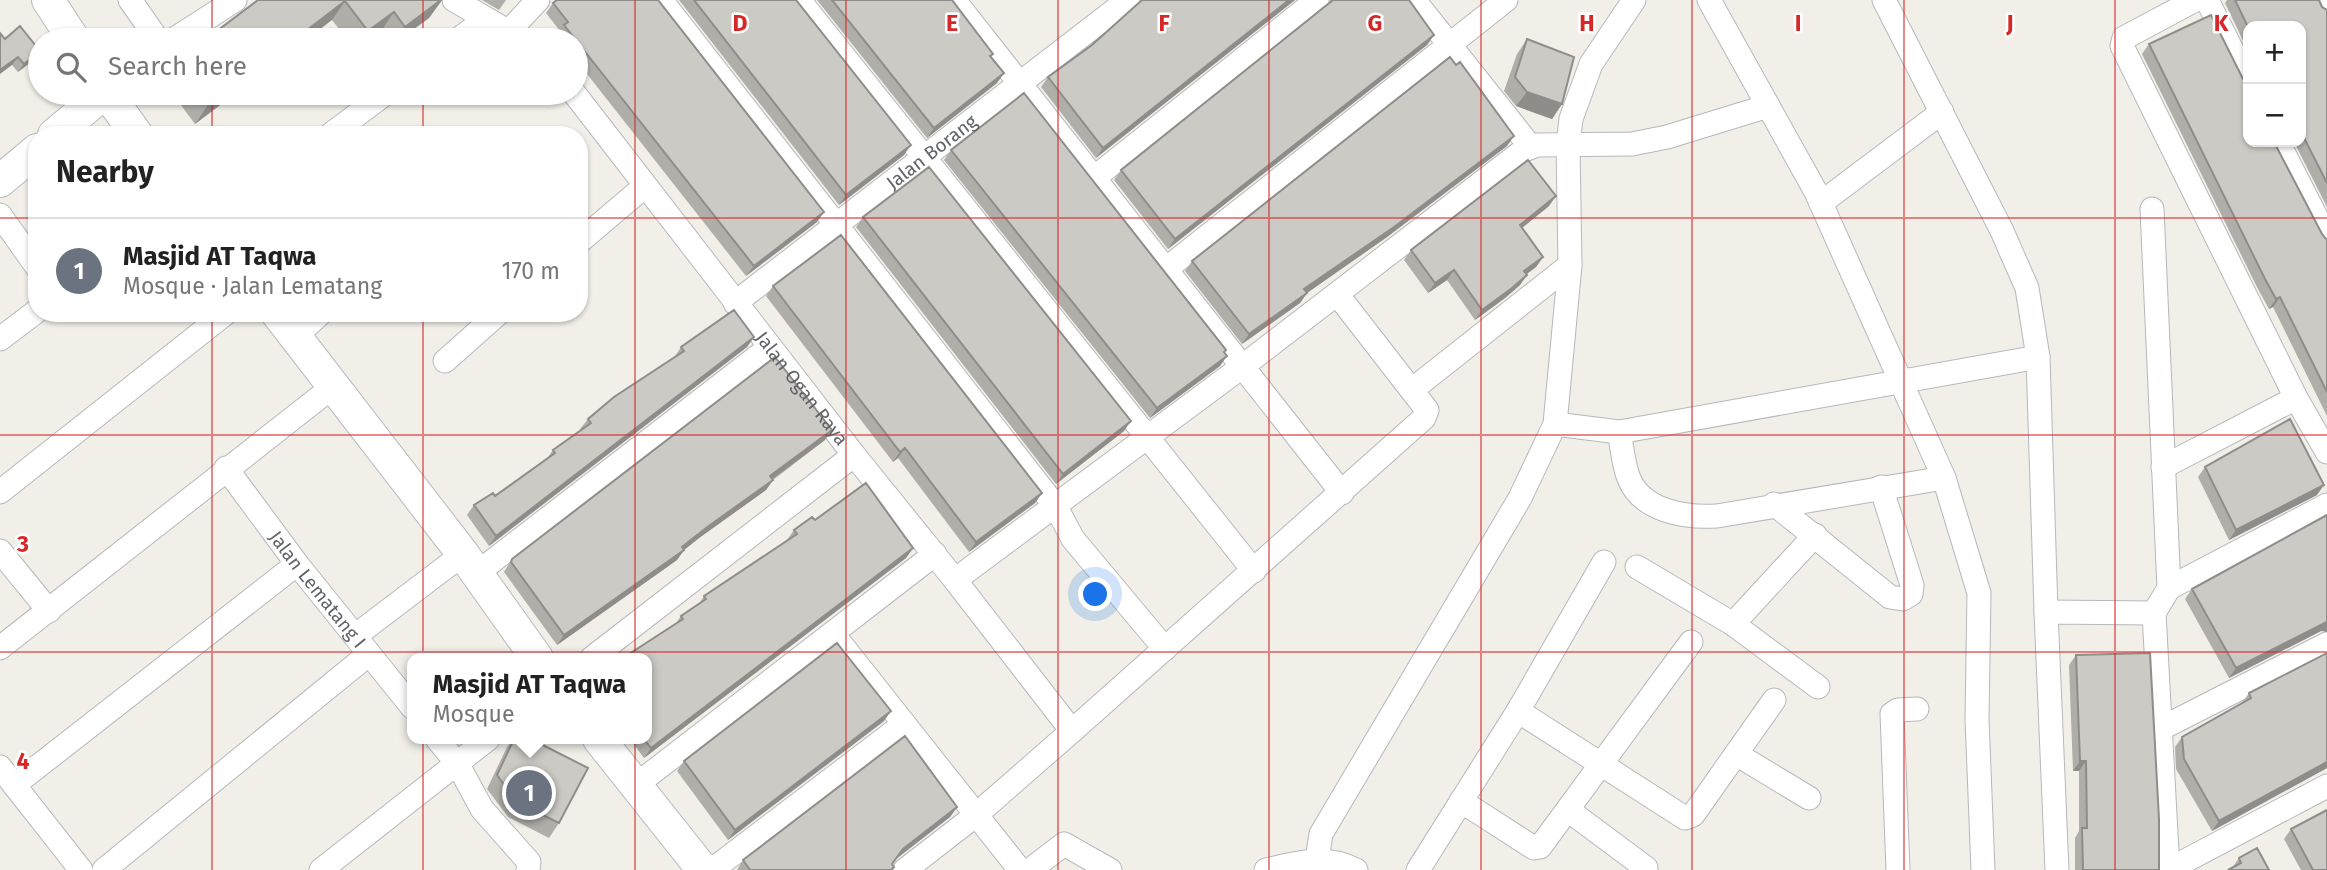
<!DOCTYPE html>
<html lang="en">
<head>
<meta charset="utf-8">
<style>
	:root { --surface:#fff; --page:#f6f6f6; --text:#222; --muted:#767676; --line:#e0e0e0; --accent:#7c3aed }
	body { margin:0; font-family:"Fira Sans",sans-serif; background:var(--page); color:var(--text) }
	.controls { position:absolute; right:21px; top:21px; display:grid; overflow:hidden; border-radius:14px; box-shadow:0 2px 5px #0004 }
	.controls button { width:63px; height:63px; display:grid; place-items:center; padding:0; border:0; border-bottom:2px solid var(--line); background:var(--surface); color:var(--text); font:35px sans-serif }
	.you { position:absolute; left:1096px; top:595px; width:24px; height:24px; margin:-18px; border:5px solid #fff; border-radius:50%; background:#1a73e8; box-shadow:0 0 0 10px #1a73e833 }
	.badge { display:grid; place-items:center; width:46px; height:46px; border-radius:50%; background:var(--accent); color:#fff; font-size:23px; font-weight:700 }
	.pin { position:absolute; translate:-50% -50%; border:4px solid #fff; box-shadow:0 2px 7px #0006 }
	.popup { position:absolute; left:407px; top:653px; width:245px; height:91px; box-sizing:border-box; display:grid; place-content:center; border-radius:14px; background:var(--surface); filter:drop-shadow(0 2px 5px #0005); font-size:23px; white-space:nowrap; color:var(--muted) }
	.popup b { font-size:26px; color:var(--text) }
	.popup::after { content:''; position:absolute; left:50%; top:100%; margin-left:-14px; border:14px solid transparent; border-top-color:var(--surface) }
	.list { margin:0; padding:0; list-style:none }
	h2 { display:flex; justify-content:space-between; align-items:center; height:91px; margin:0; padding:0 28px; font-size:30px }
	h2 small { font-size:23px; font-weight:400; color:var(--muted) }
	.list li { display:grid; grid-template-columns:46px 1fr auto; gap:21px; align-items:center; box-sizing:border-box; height:105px; padding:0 28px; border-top:2px solid var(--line) }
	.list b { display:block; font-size:26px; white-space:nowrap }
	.list p { margin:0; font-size:23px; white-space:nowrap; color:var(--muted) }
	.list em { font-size:23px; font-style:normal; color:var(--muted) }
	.icon { flex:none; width:38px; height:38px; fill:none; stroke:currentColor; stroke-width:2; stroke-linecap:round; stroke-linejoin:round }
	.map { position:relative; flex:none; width:2327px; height:870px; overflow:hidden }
	.search { position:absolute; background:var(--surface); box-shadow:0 2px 5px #0004; left:28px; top:28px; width:560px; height:77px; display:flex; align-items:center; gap:18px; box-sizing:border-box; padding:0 24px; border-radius:38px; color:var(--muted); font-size:26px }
	.panel { position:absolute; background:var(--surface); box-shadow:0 2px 5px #0004; left:28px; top:126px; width:560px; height:196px; border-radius:28px }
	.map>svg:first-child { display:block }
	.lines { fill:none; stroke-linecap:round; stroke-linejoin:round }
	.street-casing { stroke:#b5b8bc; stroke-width:25 }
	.secondary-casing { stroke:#b6babf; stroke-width:34 }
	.street { stroke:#fff; stroke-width:23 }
	.secondary { stroke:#fff; stroke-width:32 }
	.wall { fill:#afaea9 }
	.shaded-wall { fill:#8f8d8a }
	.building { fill:#cccac5; stroke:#8f8d8a; stroke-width:2 }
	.grid { fill:none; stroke:#d62828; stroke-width:2; stroke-opacity:0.55 }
	.labels { text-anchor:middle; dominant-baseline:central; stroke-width:5; stroke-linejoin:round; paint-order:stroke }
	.street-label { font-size:19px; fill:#5f6368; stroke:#fff }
	.grid-label { font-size:23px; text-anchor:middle; font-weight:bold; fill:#d62828; stroke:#fff; stroke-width:5; stroke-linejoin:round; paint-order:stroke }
</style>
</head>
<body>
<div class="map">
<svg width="2327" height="870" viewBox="0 0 2327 870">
	<rect width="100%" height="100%" fill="#f1efe8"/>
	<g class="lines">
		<g class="street-casing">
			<g id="street">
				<path d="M130,0L158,40"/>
				<path d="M454,0L523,40"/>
				<path d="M661,0L1056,507L1073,539L1165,649"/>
				<path d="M799,0L1254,571"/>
				<path d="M954,0L1342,493"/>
				<path d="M1414,0L1530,146"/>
				<path d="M1709,0L1816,192L1944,478L1979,593L1977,719L1983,870"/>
				<path d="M1884,0L2002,231L2027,288L2038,357L2046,612"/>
				<path d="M2195,0L2124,38L2122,46L2296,398L2327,452"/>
				<path d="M2207,0L2248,82"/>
				<path d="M2322,0L2327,10"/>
				<path d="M510,30L538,0"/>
				<path d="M173,40L235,0"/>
				<path d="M457,40L486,19"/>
				<path id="s1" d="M574,93L854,455L592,658"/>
				<path d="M330,135L386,93"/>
				<path d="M2278,142L2327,238"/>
				<path d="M1094,178L1317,0"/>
				<path d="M1821,203L1942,112"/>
				<path d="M2152,209L2169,588"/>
				<path d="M0,215L37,267"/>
				<path d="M579,242L645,186"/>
				<path d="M1166,269L1506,0"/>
				<path id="s2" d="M735,303L1128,0"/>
				<path d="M297,335L321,313"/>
				<path d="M0,339L37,311"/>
				<path d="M445,361L499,313"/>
				<path d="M1413,389L1570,265"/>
				<path d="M1555,424L1619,432L2038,357"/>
				<path d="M1619,432C1622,446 1623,462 1628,476C1640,511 1685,518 1717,516L1944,478"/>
				<path d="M854,455L955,580L1243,366L1524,150L1537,145L1632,144L1667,137L1768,106"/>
				<path d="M2163,467L2296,398"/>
				<path id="s3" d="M226,468L297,564L412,707"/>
				<path d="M0,492L226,313"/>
				<path d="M1774,504L1890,597L1903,599L1911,594L1912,585L1881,487"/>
				<path d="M0,551L49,611"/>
				<path d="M1637,567L1733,624L1818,687"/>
				<path d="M477,573L770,347"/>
				<path d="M955,580L1072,731"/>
				<path d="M1733,624L1815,535"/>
				<path d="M833,634L1020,870"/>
				<path d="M355,636L463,554"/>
				<path d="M0,648L335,385"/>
				<path d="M1518,711L1685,818L1693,815L1774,700"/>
				<path d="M2160,729L2327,644"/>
				<path d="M437,739L457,763L482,809L529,862L528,870"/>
				<path d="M1736,754L1809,798"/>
				<path d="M0,767L81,870"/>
				<path d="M14,785L297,564"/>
				<path d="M636,785L935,554"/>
				<path d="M1461,801L1534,848L1540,847L1691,642"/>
				<path d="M1568,810L1646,868"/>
				<path d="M1317,859L1321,834L1520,498L1555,424L1570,265L1568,145L1571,119L1591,64L1634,0"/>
				<path d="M104,870L369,654"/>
				<path d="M321,870L488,739"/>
				<path d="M712,870L904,724"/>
				<path d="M905,870L976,815L1072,731L1424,418L1427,410L1337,294"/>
				<path d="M1030,870L1064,844L1110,870"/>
				<path d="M1266,870C1298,863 1325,854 1356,870"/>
				<path d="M1418,870L1518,711L1604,562"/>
				<path d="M1898,870L1892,714L1898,710L1917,709"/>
				<path d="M2057,870L2046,612L2154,613"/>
				<path d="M2168,870L2154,613L2169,588L2327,505"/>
				<path d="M2168,870L2327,786"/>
			</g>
		</g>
		<g class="secondary-casing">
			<path id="secondary" d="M48,0L74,40
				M107,93L137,135
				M54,135L104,93
				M0,181L37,150
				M277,313L463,554L537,658
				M599,739L703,870"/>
		</g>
		<use href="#street" class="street"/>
		<use href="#secondary" class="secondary"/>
	</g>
	<path class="wall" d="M258,0H442L429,18L399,40H388L381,31L368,40H348L332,20Z
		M482,0H506L499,10Z
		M679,0H796L904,155L839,205Z
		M817,0H952L993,54L991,57L997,83L927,138Z
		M1140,0H1295L1096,158L1041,87L1048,77L1092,45L1141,1Z
		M1330,0H1409L1434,35L1427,45L1168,249L1114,180L1121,170L1330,3Z
		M2227,0H2319L2322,7L2327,10V207L2294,142H2301V26H2248V51L2225,3Z
		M553,3L817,222L746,276L576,60V40H560L557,35L560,31L546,13Z
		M5,39L35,59L18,72L12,65Z
		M1527,39L1562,104L1552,119L1516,106L1504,91L1517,54Z
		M2149,44L2243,79L2248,142L2327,240V416L2273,307L2269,309L2258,289L2142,54Z
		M172,93H236L195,124Z
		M1507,146L1387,237L1307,293L1300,303L1242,344L1185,271L1192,261Z
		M951,150L1220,366L1150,418L944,160Z
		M1549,206L1522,228L1543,257L1536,267L1527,274L1520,285L1505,298L1475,320L1447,280L1428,293L1404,260L1411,250Z
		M863,217L1124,431L1056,484L856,227Z
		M773,286L1042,493L1035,503L969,552L898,458L893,462L766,296Z
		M754,337L747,347L489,546L467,515L474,505L495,496L546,460L553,450L581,430L580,429L588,419L674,358L681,347Z
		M825,440L773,480L766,490L699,538L684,550L677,560L557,645L504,572L512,559Z
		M2205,467L2317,495L2229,540L2198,477Z
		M815,520L913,548L906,558L644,758L630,739H646L676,623L681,616L699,604L704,596L787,540L794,530Z
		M2192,589L2321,631L2229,678L2185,599Z
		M2076,655L2159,870H2075V838L2079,831V771H2073L2069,665Z
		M2249,693L2327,768L2212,831L2176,769L2175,747L2182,737L2242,703Z
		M884,721L728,840L677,771L684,761Z
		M513,739H531L559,823L549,838L508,817L487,789L507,747Z
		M957,807L950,817L896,859L892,864V870H737L743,860Z
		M2291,829L2327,870H2301L2284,839Z
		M2239,858L2269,870L2232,868Z"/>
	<path class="shaded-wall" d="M442,0L429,18L399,40H396L405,27Z
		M1289,0H1295L1096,158L1103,148Z
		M345,1L332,20L306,40H294Z
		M394,12L381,31L368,40H362L368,31Z
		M1434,35L1427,45L1168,249L1175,239Z
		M40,51L35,59L18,72L24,64Z
		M18,57L12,65L0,74V70Z
		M1004,73L997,83L927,138L934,128Z
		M1527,92L1562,104L1552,119L1516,106Z
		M224,93H236L195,124L208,105Z
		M1514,136L1507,146L1387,237L1307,293L1300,303L1242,344L1249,334L1304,289Z
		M911,145L904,155L839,205L846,195Z
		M1556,196L1549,206L1513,235L1520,225Z
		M824,212L817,222L746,276L754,266Z
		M1543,257L1536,267L1517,281L1524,271Z
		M1454,270L1447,280L1428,293L1435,283Z
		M1527,275L1520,285L1505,298L1475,320L1482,310Z
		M2280,297L2273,307L2269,309L2276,299Z
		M754,337L747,347L489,546L496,536Z
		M1227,356L1220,366L1150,418L1157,408Z
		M1131,421L1124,431L1056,484L1063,474Z
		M832,430L825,440L763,486L770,476Z
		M905,448L898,458L893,462L900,452Z
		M773,480L766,490L699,538L684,550L677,560L557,645L564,635L682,547L706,528Z
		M2324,485L2317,495L2229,540L2236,530Z
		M1042,493L1035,503L969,552L976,542Z
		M913,548L906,558L644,758L651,748Z
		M2327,622V632L2321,631L2229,678L2236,668Z
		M891,711L884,721L728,840L735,830Z
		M2080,761H2086L2079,771H2073Z
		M2327,762V768L2212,831L2219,821Z
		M957,807L950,817L896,859L903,849Z"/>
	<path class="building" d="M258,0H441L405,27L394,12L368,31L345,1L294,40H205Z
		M557,0H658L824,212L754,266L564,25L568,22L553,3Z
		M694,0H796L911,145L846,195Z
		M832,0H952L993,54L990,56L1004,73L934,128Z
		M1142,0H1289L1103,148L1048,77L1092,45Z
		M1333,0H1409L1434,35L1175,239L1121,170Z
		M2235,0H2319L2322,7L2327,10V183L2301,132V26L2248,27Z
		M2211,15L2243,79L2248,82V142H2274L2322,234L2327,240V392L2280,297L2276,299L2265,279L2149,44Z
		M20,26L40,51L24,64L18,57L0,70V33L5,39Z
		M1527,39L1574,57L1562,104L1527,92L1515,77Z
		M1450,57L1456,65L1460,62L1514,136L1394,227L1304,289L1307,293L1249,334L1192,261Z
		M199,93H224L208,105Z
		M1024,93L1226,350L1224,352L1227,356L1157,408L951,150Z
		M1528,160L1556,196L1520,225L1543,257L1524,271L1527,275L1512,288L1482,310L1454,270L1435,283L1411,250Z
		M929,167L1131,421L1063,474L863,217Z
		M841,235L1042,493L976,542L905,448L900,452L773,286Z
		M734,310L754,337L496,536L474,505L493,493L495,496L555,453L553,450L591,423L588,419L614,397L684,351L681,347Z
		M775,357L832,430L770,476L773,480L706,528L682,547L684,550L564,635L511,562L512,559Z
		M2290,419L2324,485L2236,530L2205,467Z
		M866,483L913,548L651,748L644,739H646V658H623L683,619L681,616L706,599L704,596L797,534L794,530L812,517L815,520Z
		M2327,515V622L2236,668L2192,589Z
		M837,643L891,711L735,830L684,761Z
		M2150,653L2159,819V870H2083L2082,828H2087L2086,761H2080L2076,655Z
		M2327,653V762L2219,821L2184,759L2182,737L2251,698L2249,693Z
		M905,736L957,807L903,849L892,864L894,867L891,870H750L743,860Z
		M514,739H531L588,768L559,823L518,803L497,775Z
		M2327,810V870H2313L2291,829Z
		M2257,848L2269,870H2228L2241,863L2239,858Z"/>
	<path class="grid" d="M212,0V40M423,0V40M635,0V870M846,0V870M1058,0V870M1269,0V870M1481,0V870M1692,0V870M1904,0V870M2115,0V870M212,93V135M423,93V135M0,218H37M579,218H2327M212,313V870M423,313V870M0,435H2327M0,652H2327"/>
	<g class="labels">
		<g class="street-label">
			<text stroke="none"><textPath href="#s2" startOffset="248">Jalan Borang</textPath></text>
			<text stroke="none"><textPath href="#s1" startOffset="373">Jalan Ogan Raya</textPath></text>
			<text stroke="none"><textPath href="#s3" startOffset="152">Jalan Lematang I</textPath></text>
		</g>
	</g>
	<g class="grid-label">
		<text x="740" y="31">D</text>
		<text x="952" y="31">E</text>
		<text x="1164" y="31">F</text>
		<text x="1375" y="31">G</text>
		<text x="1587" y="31">H</text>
		<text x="1798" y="31">I</text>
		<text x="2010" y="31">J</text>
		<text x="2221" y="31">K</text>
		<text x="23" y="552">3</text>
		<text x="23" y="769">4</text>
	</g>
</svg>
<div class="controls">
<button>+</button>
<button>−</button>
</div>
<div class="you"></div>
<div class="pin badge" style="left:529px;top:793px;background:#6b7280">1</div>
<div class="popup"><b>Masjid AT Taqwa</b>Mosque</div>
<div class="search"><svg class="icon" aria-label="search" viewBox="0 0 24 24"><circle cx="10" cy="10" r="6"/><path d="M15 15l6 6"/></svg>Search here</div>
<section class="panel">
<h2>Nearby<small></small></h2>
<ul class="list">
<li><span class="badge" style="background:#6b7280">1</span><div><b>Masjid AT Taqwa</b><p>Mosque · Jalan Lematang</p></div><em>170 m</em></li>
</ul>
</section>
</div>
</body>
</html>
